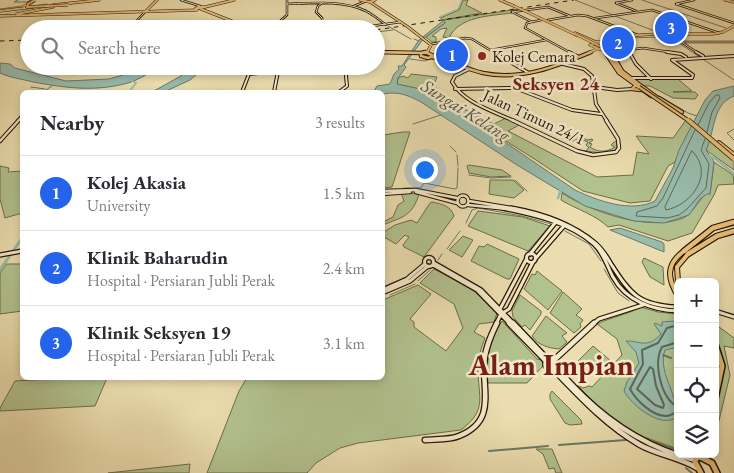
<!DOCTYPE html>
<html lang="en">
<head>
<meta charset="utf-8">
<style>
	:root { --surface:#fff; --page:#f2f2f3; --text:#2b2b33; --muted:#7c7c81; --line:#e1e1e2; --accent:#2563eb }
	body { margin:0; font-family:"EB Garamond",serif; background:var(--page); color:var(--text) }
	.controls { position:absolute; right:15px; bottom:15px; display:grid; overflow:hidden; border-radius:8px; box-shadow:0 2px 8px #0003 }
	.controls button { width:45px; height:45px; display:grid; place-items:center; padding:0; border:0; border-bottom:1px solid var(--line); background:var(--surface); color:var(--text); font:25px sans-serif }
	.you { position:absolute; left:424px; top:169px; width:18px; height:18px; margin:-12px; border:4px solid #fff; border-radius:50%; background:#1a73e8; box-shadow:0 0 0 8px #1a73e833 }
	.badge { display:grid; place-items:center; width:32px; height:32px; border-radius:50%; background:var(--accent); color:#fff; font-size:16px; font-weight:700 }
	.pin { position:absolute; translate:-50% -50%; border:2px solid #fff; box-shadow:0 1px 5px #0006 }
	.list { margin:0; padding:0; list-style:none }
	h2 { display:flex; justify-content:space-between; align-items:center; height:65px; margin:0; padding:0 20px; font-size:21px }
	h2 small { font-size:16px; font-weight:400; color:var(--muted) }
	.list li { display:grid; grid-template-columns:32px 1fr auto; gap:15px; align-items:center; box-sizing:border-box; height:75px; padding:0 20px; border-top:1px solid var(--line) }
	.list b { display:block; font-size:19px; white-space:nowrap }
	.list p { margin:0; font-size:16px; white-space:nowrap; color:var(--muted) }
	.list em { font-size:16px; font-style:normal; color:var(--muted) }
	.icon { flex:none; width:28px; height:28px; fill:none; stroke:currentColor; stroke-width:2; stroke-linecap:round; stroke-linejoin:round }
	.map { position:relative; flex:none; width:734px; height:473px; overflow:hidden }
	.search { position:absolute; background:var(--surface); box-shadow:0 2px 8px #0003; left:20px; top:20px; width:365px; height:55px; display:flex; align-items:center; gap:12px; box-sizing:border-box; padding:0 18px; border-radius:28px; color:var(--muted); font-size:19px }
	.panel { position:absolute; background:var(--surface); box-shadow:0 2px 8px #0003; left:20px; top:90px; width:365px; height:290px; border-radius:8px }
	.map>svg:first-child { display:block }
	.green { fill:#b2c28f; stroke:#6c6c48 }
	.water { fill:#98bcac; stroke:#6a7967 }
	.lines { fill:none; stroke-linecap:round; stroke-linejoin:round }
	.shore-far1 { stroke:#5f6856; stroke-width:1 }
	.shore { stroke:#5f6856; stroke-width:2 }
	.stream-far1 { stroke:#6a7967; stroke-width:1 }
	.stream { stroke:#6a7967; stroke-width:2 }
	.river-far3 { stroke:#98bcac; stroke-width:1 }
	.river-far2 { stroke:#98bcac; stroke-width:2 }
	.river-far1 { stroke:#98bcac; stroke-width:2.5 }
	.river { stroke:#98bcac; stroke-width:3 }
	.secondary-far4-casing { stroke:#261500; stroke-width:2.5 }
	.secondary-far3-casing { stroke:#261500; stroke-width:4 }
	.secondary-far2-casing { stroke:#261500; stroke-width:4.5 }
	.secondary-far1-casing { stroke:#261500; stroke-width:5.5 }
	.secondary-casing { stroke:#261500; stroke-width:7 }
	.primary-far3-casing { stroke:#261500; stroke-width:3 }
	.primary-far2-casing { stroke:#261500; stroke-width:4.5 }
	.primary-far1-casing { stroke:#261500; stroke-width:6 }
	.primary-casing { stroke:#261500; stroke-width:8 }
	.highway-far3-casing { stroke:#261500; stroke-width:3 }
	.highway-far2-casing { stroke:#261500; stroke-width:4.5 }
	.highway-far1-casing { stroke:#261500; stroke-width:5.5 }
	.highway-casing { stroke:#261500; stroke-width:7 }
	.secondary-far4 { stroke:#f2e9cb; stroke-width:1 }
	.secondary-far3 { stroke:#f2e9cb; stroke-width:2 }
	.secondary-far2 { stroke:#f2e9cb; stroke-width:2.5 }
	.secondary-far1 { stroke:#f2e9cb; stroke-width:3 }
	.secondary { stroke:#f2e9cb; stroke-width:4.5 }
	.primary-far3 { stroke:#e6be78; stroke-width:2 }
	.primary-far2 { stroke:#e6be78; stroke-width:2.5 }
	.primary-far1 { stroke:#e6be78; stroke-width:4 }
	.primary { stroke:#e6be78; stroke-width:5 }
	.highway-far3 { stroke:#e6be78; stroke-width:2 }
	.highway-far2 { stroke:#e6be78; stroke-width:2.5 }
	.highway-far1 { stroke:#e6be78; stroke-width:4 }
	.highway { stroke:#e6be78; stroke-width:4.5 }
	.rail { stroke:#261500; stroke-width:1; stroke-dasharray:4.5 4.5; stroke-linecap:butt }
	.primary-bridge-casing { stroke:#261500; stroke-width:3; stroke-linecap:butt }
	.highway-bridge-far2-casing { stroke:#261500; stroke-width:3; stroke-linecap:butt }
	.highway-bridge-far1-casing { stroke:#261500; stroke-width:4.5; stroke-linecap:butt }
	.highway-bridge-casing { stroke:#261500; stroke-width:5.5; stroke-linecap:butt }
	.primary-bridge { stroke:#e6be78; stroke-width:2 }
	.highway-bridge-far2 { stroke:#e6be78; stroke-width:2 }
	.highway-bridge-far1 { stroke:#e6be78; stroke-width:2.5 }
	.highway-bridge { stroke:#e6be78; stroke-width:4 }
	.poi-dot { fill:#8f2418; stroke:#f2e9cb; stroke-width:2 }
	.labels { text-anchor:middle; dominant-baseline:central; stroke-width:5; stroke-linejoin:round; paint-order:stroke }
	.far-poi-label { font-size:16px; fill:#261500; stroke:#f2e9cb; text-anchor:start }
	.far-street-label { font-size:16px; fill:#261500; stroke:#f2e9cb }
	.far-water-label { font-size:18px; font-style:italic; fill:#4e4f3c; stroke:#f2e9cb }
	.far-quarter-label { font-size:19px; font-weight:bold; fill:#7a1f14; stroke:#f2e9cb }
	.near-district-label { font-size:30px; font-weight:bold; fill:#7a1f14; stroke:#f2e9cb }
</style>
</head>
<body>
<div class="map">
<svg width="734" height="473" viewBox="0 0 734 473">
	<rect width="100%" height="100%" fill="#ebddaf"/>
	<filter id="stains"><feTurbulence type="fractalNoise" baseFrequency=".004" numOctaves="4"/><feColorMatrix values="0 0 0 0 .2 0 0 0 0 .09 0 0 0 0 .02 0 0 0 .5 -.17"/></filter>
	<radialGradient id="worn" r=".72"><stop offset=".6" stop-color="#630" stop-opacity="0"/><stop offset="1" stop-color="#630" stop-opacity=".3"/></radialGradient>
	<path class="green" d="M463,0H468L466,5L482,13L442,20L440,18L459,10Z
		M519,9L511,11L512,13C490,16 459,16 449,38L443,37L447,28L441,29L432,36L436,37V42H432L426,37L445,23L444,20Z
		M411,74L437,77L434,85L446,100L494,124L506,118L519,125L508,131L597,177L633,175L637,152L649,154L636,136L673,138L686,120L693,124L675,162L668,166L650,201L630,203L583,191L533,158L424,90L397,84L398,78L403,76L408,78Z
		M634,79H678L692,91L673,92H695L698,95L695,99L673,98L650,86H642Z
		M403,132H410L392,187L383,188V135Z
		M562,132L570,135L578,134L587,140L592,139L593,140L589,143L592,144L590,147C599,153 607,152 615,147L611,145L614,142L617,141L616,150L600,153L579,150L585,151L589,148L586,145L588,142L580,139L569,142L558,134Z
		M710,139L734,161V170L706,150Z
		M714,162L733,175L734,184L718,185L714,195L692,233L668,241L619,225L608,227C596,215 576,209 561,200L562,193C591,212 650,232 683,218C693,214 698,200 707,193L710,194Z
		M469,165L502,170L511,176L491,177L469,173L467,166Z
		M0,166L9,168L8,172L22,171V213L5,218L0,199Z
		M490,180H513L524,190L514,198L489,194Z
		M401,193L419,194C412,217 402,217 383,225V222L393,217L398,205L404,201Z
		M432,202C442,204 451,206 454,216L424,257L404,247L403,245L409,237L405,235L396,244L384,237V232L395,225L411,220L417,223L430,203Z
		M478,211L523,217L550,226L528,251L468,226Z
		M463,236L473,240L462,257L449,250Z
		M487,244L519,259L510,279H507L471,261L479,246L484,247Z
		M644,258L663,267L664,285L650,277L642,262Z
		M6,264H22V311L0,314V273Z
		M434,269L472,289L497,313L494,322L479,324L474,332L485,338C481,348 478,358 478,369C478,398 488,409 461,430L358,443L340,448L316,463L307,473H207L239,391L247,378H382L383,300L418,285L431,294L410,319L414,322V327L446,351L463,328L454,304L420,283Z
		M537,271L562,291L548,310L524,289L532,274L535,275Z
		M563,292L582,309L576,315L583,320L580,324L581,327L574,333L550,313Z
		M520,295L541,311V314L530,330L525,325L522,327L513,317L512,311Z
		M640,307L658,312L678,314V449L647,438H640L606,414L577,385L583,388L589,386L592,387L622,355L617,339L597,324C611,317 627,315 640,307Z
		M546,316L567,333L562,336L567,342L559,349C548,348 538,345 532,336Z
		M502,321L537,359L542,360L543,366L527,383H488C486,359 489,341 502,321Z
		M715,324L734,338V348L724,346L730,375L715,437V408L723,367L715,341Z
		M593,346L611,361L595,377L578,361Z
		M65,378H107L95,406L0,411V408L15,381Z
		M552,391L581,420L582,424L570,425L565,423L550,399V394Z
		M536,449H552L562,473H556L554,468L549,469L543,454Z
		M190,464L189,473H108Z"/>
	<path class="water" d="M444,20L445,23L424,38L404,65L406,67L398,78L397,84L420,89L490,132L575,190C598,201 631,213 655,201L673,168L679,150L705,100L713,91L734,86V96C712,104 715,132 706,150L714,162L710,194H707L700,199L689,215L664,223L634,221L585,206L517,165L421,102C408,95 397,91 383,94L382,92H371L374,91L377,86L390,84L394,74L399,69L398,66H402L419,40Z
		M0,63L10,64L15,68L66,81L109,79L154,66H201L202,70L190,80L164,92H152L181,76L185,71C169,57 143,79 128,83C95,92 66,88 33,82C22,79 11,78 0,73Z
		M620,228L662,242L664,244V252L610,230Z
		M677,317L678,347L665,350C656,373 685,405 674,419C657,426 632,405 624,391L627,382L639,363L636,352L626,341C642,341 647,349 661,334L654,324L655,323L662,326V322L675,321Z"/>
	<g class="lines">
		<path class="shore-far1" d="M698,125L709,103L716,95H719L720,98L712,112L707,132
			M695,130L663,198L657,206L637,212L636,216L667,218L679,215L687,209L706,188L709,164L701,150L705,139
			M692,151C715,173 692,205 666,210L665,207Z"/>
		<path class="shore" d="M678,325L667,328L658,343L642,350L643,364L630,389C636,400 652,416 666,416C670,416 674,413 678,412
			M678,342L662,347C653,363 661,399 678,407
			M650,367L653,369L656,386L664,405L663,408L655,405L637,389Z"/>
		<path class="stream-far1" d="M18,0L14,2H27
			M575,0L613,15
			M642,0L726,28
			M31,6L47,4
			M356,6L370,12L387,25
			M0,9L22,6
			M615,16L660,33
			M388,26L411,39
			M236,29L243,26
			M376,32L393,30
			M662,37H670L734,80
			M631,38L659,37
			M414,39L419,41
			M622,39L629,38
			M620,40L609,44L624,71
			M440,56L459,62
			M410,59L425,61L432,58
			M502,59L515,66
			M463,64L475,69
			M517,68L523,71L522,73
			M481,71L485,72
			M31,87L45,89
			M43,92L52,86
			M652,92L688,113L697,116
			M413,124L441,115
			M734,129L727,133L734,140
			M450,146L456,152
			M457,155L458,166
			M469,175L491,178L511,177
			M515,180L527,191
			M404,188H421L424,183L455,189L457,188L458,168
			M466,223L472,210L478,208L522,216L551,224
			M565,231L589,244L601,261
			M447,249L460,231
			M438,260L442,254
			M604,269L618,293L629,301
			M418,281L430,270
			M390,295L415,284"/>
		<path class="stream" d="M663,355L671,358
			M645,439L678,450
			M559,445L626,440
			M489,451L548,446
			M686,468L692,473"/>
		<path class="river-far3" d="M0,15L39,7
			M442,20L439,17L458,9L462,0"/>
		<path class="river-far2" d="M129,92L136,83L131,80"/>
		<path class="river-far1" d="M708,156L716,159L734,174
			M558,198L561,189"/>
		<path class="river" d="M0,270L22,238"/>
		<g class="secondary-far4-casing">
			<path id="secondary-far4" d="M181,0L200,6
				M632,0L616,3L636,11
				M694,0L676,4L734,23
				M28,3L32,0
				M322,3L318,6L316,12L322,18L323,29
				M287,4C312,3 343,0 366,11C373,15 380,20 386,25
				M354,6L364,2
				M596,18L652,10L719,33
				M541,20L527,23L525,28L571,53
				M548,20L578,15L587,16L638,35
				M532,22L512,12L548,7L570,16
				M129,29L145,12
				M277,29L279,22L287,15V0
				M349,29L401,22
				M672,36L698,53
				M683,42H734
				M432,44L465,38L472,39L495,53
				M491,50L546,40
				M630,53L628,50L643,48L675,53"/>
		</g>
		<g class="secondary-far3-casing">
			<path id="secondary-far3" d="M493,52L529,73
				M569,52L577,56
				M629,52L636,64L651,79
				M667,52L681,54L686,57
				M696,52L703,56
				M563,64L584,69L592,76L596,104L607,121
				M469,69L455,76L452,82C464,103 493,111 514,121
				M630,78H692L693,75L672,60L734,56
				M595,87L617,90L632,89
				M455,89L515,88L572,110L601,114
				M242,92L249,74L278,71
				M274,92L279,66
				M339,92L347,86L345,66
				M18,121L22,116"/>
		</g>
		<g class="secondary-far2-casing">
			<path id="secondary-far2" d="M512,120L577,151L593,155L616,152L619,148L618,139L606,120
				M0,141L19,120
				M382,191L416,190L457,198
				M416,192L457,203
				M382,194L410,192
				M457.5 201a5.5 5.5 0 1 1 11 0a5.5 5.5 0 1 1-11 0Z
				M469,201L517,209
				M468,205L508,209"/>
		</g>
		<g class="secondary-far1-casing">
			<path id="secondary-far1" d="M502,208C532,214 570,222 594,244C604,253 607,266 613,277C626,301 652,310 678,311
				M511,208C540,213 572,224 595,243C602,249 607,257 611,264C631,295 639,305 677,307
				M526.5 258a4.5 4.5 0 1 1 9 0a4.5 4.5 0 1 1-9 0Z
				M530,254L555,223
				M0,255L22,251
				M424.5 262a4.5 4.5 0 1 1 9 0a4.5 4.5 0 1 1-9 0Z
				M536,258L563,227
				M434,263L481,290L514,324
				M433,265L477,290L510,324
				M382,290L407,279L425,264
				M382,293L410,281L428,266
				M499,311L526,260
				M715,311L734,317
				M496,324L501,314L509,309L533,262
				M593,324L599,319L643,305"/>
		</g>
		<g class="secondary-casing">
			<path id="secondary" d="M509,323L546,361
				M513,323L548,360
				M545.5 364a4.5 4.5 0 1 1 9 0a4.5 4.5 0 1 1-9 0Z
				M553,361L594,323
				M555,365C563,377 573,386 583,396C616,428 651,449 695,460
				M549,368L555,371C581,398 607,426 640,445C658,455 679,457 697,468
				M425,440C435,439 450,440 459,436C494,422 484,396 484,367C484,351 490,337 497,323"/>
		</g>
		<g class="primary-far3-casing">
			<path id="primary-far3" d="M360,0L370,2L375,0
				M725,0L734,2
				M370,2L405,25
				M198,7H205L195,9Z
				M205,7L234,0
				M201,9L252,29
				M145,12L157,0
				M17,14L53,7
				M0,16L197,10
				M408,27L431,45L428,51L424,53
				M604,43C635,30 679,35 713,34L723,32L734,26
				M608,48L599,49L590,45L598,43L608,46L612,53
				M601,49L607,53
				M376,52L421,53
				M421,53H427
				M588,53L597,49"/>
		</g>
		<g class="primary-far2-casing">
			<path id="primary-far2" d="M376,52L421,53
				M425,52L434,56L428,58L421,56V53Z
				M605,52L619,73L651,96
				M611,52L622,71L645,89
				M424,53L426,52
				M432,57C449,61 466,69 483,73C521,81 557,66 591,52
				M635,86L632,89L641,90
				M659,98L682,112L674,110"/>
		</g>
		<g class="primary-far1-casing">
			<path id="primary-far1" d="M678,282L677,267L688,254
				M678,296C667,278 666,264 684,251
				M675,307L678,306"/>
		</g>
		<g class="primary-casing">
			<path id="primary" d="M715,344L722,366L715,399
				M701,473L695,462L696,458L700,457L712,463L717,473"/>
		</g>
		<g class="highway-far3-casing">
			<path id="highway-far3" d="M500,0L514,6
				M53,5L99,0
				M24,6L33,2
				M0,11L33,7
				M525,11L576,35
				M575,33L598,43
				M596,42H607"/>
		</g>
		<g class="highway-far2-casing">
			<path id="highway-far2" d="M612,58L620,72L639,87
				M643,87L662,101"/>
		</g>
		<g class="highway-far1-casing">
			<path id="highway-far1" d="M719,143L734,155"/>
		</g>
		<g class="highway-casing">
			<path id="highway" d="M684,251L713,228L734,222
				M688,254L717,236L734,231"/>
		</g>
		<use href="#secondary-far4" class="secondary-far4"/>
		<use href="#secondary-far3" class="secondary-far3"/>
		<use href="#secondary-far2" class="secondary-far2"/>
		<use href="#secondary-far1" class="secondary-far1"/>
		<use href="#secondary" class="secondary"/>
		<use href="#primary-far3" class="primary-far3"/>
		<use href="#primary-far2" class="primary-far2"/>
		<use href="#primary-far1" class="primary-far1"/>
		<use href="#primary" class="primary"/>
		<use href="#highway-far3" class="highway-far3"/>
		<use href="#highway-far2" class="highway-far2"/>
		<use href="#highway-far1" class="highway-far1"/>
		<use href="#highway" class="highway"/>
		<path class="rail" d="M376,30L574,0
			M0,41L29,40"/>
		<g class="primary-bridge-casing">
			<path id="primary-bridge" d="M405,25L408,27"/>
		</g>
		<g class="highway-bridge-far2-casing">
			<path id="highway-bridge-far2" d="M28,4L27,7L68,5
				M28,4L35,0
				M514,6L525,11
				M575,34L604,48L609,53"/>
		</g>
		<g class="highway-bridge-far1-casing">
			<path id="highway-bridge-far1" d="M608,52L614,58
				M639,87L689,121"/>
		</g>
		<g class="highway-bridge-casing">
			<path id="highway-bridge" d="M688,120L734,159"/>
		</g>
		<use href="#primary-bridge" class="primary-bridge"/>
		<use href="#highway-bridge-far2" class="highway-bridge-far2"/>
		<use href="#highway-bridge-far1" class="highway-bridge-far1"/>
		<use href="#highway-bridge" class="highway-bridge"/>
	</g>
	<circle class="poi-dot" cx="482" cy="56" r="5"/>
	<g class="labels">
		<g class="far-poi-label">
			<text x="492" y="56">Kolej Cemara</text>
		</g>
		<g class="far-street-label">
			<text transform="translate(534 117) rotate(25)">Jalan Timun 24/1</text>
		</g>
		<g class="far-water-label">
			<text transform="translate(466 110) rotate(32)">Sungai Kelang</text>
		</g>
		<g class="far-quarter-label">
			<text x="556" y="83">Seksyen 24</text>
		</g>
		<g class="near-district-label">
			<text x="551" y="364">Alam Impian</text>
		</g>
	</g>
	<rect width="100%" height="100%" filter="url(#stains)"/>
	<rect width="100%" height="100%" fill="url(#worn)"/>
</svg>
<div class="controls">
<button>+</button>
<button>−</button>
<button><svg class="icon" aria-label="locate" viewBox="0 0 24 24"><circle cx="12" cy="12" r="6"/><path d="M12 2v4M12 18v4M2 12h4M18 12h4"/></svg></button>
<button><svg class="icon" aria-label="layers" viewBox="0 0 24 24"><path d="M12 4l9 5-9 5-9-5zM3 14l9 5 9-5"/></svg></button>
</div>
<div class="you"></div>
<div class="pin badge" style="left:452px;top:55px">1</div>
<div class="pin badge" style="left:618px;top:43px">2</div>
<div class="pin badge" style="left:671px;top:28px">3</div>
<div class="search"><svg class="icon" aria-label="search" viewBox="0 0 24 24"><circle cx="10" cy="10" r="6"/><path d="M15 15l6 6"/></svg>Search here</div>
<section class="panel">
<h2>Nearby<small>3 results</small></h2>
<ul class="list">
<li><span class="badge">1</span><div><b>Kolej Akasia</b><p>University</p></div><em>1.5 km</em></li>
<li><span class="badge">2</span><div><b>Klinik Baharudin</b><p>Hospital · Persiaran Jubli Perak</p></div><em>2.4 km</em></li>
<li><span class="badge">3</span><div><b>Klinik Seksyen 19</b><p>Hospital · Persiaran Jubli Perak</p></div><em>3.1 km</em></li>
</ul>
</section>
</div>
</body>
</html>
